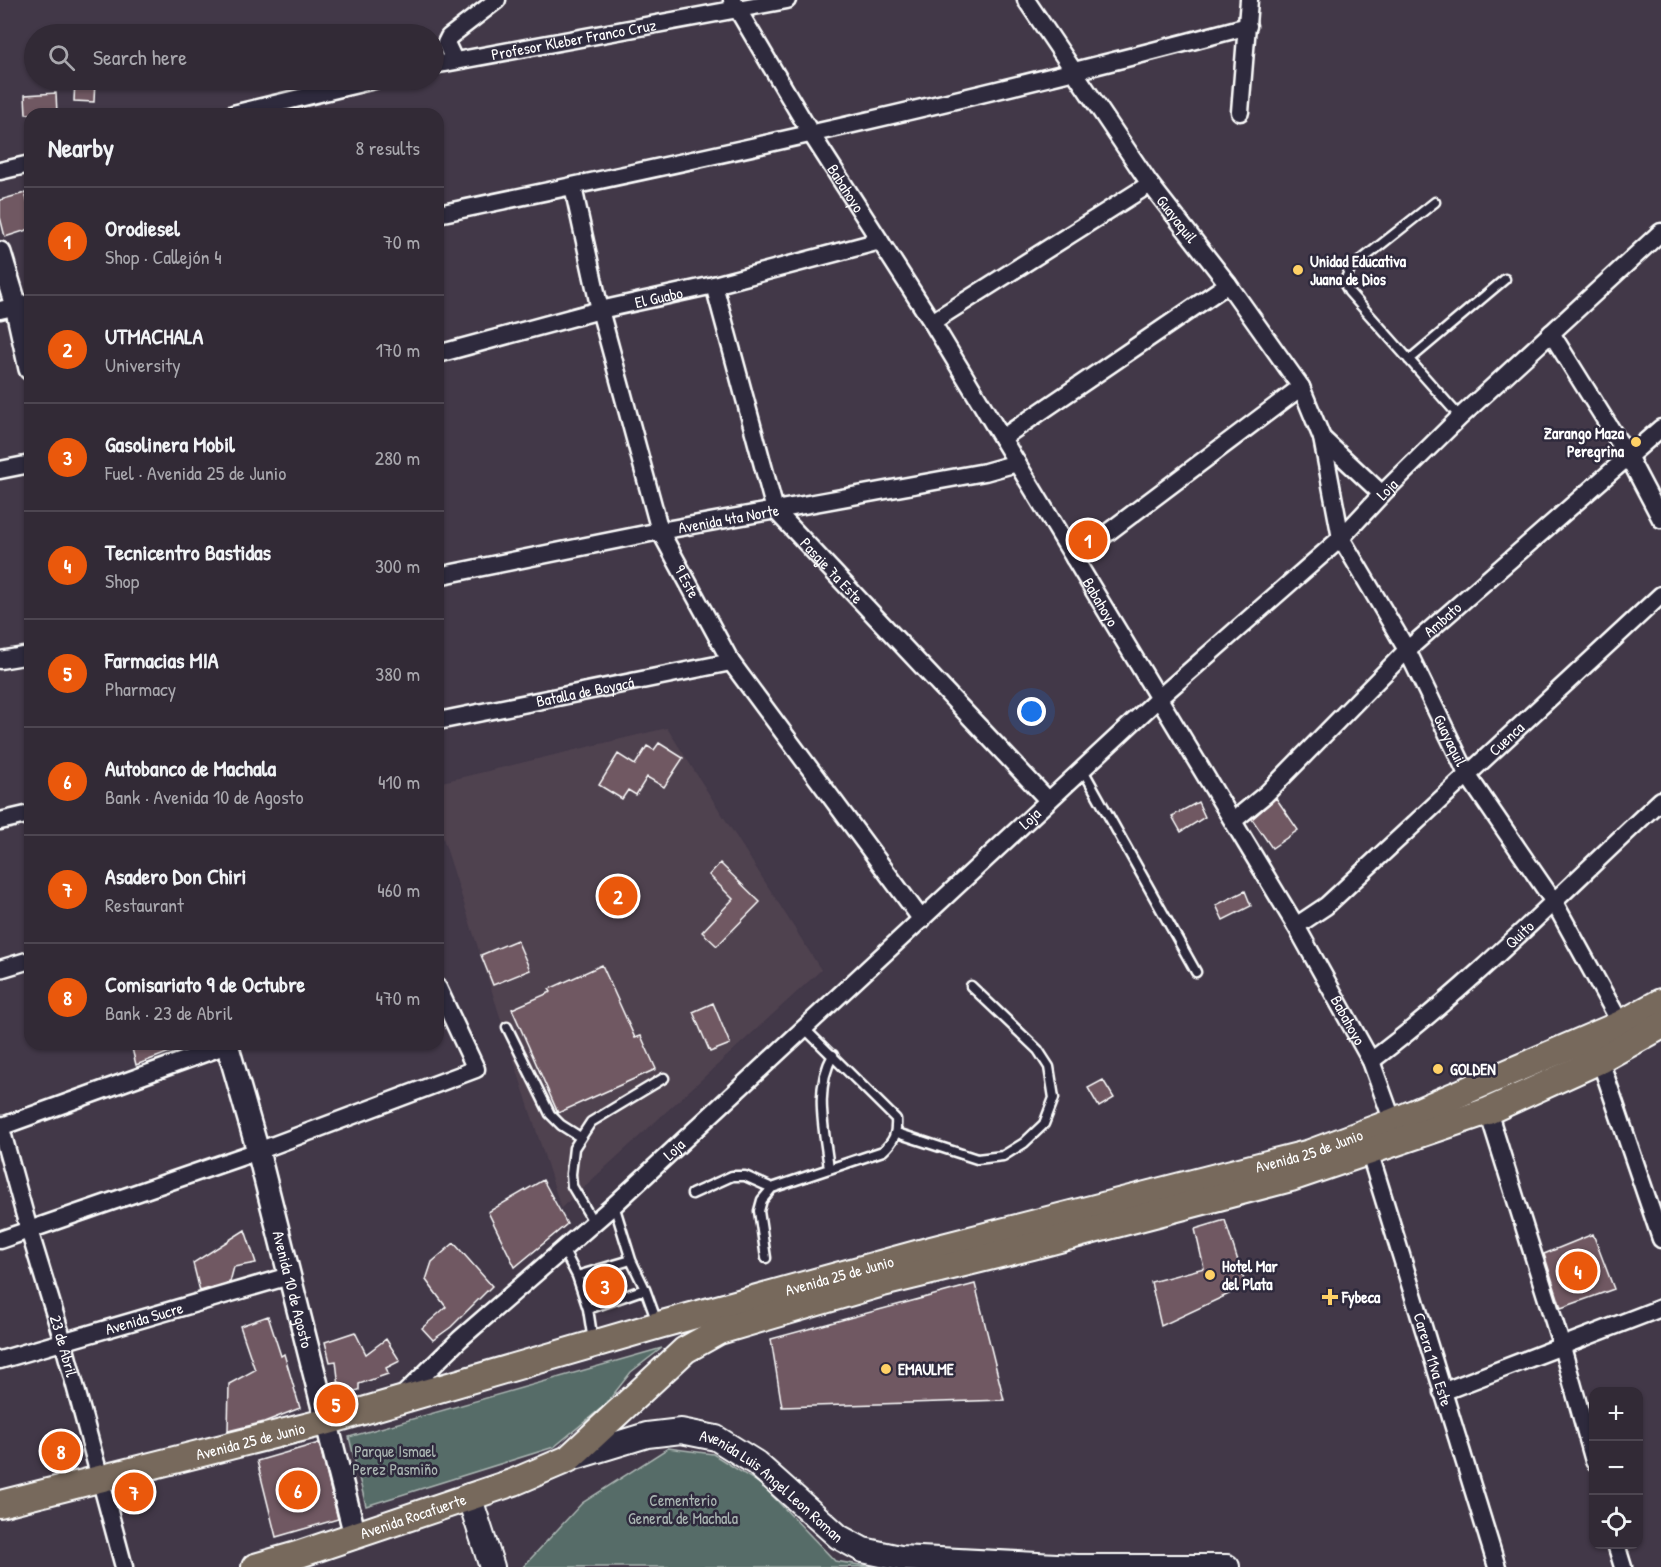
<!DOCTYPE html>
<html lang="en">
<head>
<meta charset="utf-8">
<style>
	:root { --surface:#322a36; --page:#3d3642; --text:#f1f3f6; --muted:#a8a7ad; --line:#4d4651; --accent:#ea580c }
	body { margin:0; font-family:"Patrick Hand",sans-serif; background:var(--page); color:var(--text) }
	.controls { position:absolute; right:18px; bottom:18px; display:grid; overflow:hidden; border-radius:12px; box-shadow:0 2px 4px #0004 }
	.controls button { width:54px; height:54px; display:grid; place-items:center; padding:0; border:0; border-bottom:2px solid var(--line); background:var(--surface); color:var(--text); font:30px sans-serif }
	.you { position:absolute; left:1032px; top:712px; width:21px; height:21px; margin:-15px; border:4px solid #fff; border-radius:50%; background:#1a73e8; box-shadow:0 0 0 9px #1a73e833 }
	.badge { display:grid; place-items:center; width:39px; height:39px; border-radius:50%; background:var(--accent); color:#fff; font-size:20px; font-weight:700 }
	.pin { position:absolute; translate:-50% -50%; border:3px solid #fff; box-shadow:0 2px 6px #0006 }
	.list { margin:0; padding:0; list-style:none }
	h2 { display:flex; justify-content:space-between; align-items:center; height:78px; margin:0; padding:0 24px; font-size:26px }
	h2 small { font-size:20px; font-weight:400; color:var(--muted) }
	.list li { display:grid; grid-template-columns:39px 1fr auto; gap:18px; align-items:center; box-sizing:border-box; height:108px; padding:0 24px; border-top:2px solid var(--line) }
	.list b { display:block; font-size:22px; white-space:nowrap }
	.list p { margin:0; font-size:20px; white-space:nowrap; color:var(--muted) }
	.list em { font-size:20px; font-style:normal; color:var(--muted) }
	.icon { flex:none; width:33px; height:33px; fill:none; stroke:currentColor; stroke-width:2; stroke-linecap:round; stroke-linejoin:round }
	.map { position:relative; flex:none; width:1661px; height:1567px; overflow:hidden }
	.search { position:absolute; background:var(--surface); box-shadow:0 2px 4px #0004; left:24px; top:24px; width:420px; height:66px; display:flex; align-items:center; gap:15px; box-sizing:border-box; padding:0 21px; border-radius:33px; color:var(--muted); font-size:22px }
	.panel { position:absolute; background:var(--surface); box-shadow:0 2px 4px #0004; left:24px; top:108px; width:420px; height:942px; border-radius:18px }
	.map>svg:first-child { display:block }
	.built { fill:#504250 }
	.green { fill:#576c67; stroke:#abb6b3; stroke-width:1.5 }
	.building { fill:#705862; stroke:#fff; stroke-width:1.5 }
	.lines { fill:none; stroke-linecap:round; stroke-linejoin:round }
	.service-casing { stroke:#fff; stroke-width:13 }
	.minor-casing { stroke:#fff; stroke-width:21 }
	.tertiary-casing { stroke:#fff; stroke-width:26 }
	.secondary-casing { stroke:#fff; stroke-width:28 }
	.primary-casing { stroke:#fff; stroke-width:30 }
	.service { stroke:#2f2a3d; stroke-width:8 }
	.minor { stroke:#2f2a3d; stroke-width:16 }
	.tertiary { stroke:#2f2a3d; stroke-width:21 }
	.secondary { stroke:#2f2a3d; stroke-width:24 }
	.primary { stroke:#77695c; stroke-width:26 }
	.poi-dot { fill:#ffd166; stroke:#2f2a3d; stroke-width:2 }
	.labels { text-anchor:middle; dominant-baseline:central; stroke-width:5; stroke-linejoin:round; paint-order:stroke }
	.street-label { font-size:16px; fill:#fff; stroke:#2f2a3d }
	.poi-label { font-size:16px; font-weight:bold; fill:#fff; stroke:#2f2a3d; text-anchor:start }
	.park-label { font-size:16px; fill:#abb6b3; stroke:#2f2a3d }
</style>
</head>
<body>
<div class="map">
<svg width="1661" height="1567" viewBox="0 0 1661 1567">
	<rect width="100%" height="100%" fill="#423848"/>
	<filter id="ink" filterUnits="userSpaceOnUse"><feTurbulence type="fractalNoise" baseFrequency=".0167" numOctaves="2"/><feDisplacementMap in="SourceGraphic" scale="12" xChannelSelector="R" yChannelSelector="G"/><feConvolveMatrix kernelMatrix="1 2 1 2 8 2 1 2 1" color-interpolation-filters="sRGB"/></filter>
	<g filter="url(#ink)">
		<path class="built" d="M667,728L821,970L561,1208L438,822V783Z"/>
		<path class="green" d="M662,1348L631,1372L605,1405L554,1447L366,1506L349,1437Z
			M668,1448L713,1454L762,1485L835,1561L873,1567H523L582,1503Z"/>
		<path class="building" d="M75,80H95L94,102L74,101Z
			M56,93L57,114H26L25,95Z
			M25,193L30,210V229L5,237L0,217V200Z
			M659,743L683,758L664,787L647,777L636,795L628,790L622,799L599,785L618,754L635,765L647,746L654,750Z
			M1276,798L1298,830L1272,848L1252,819Z
			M1198,802L1205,817L1181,832L1172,816Z
			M720,863L760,902L717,946L702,932L733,899L709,875Z
			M1245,891L1251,906L1223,920L1216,905Z
			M517,940L530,970L493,985L481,955Z
			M602,965L635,1038L641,1036L656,1069L558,1113L512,1009L551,992L549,989Z
			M713,1003L730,1044L710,1052L693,1012Z
			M131,1044H188V1045L136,1065Z
			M1103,1080L1114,1098L1099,1107L1088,1088Z
			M543,1180L567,1224L515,1267L488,1212Z
			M1225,1220L1246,1286L1161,1326L1151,1282L1204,1268L1195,1229Z
			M245,1230L256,1263L234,1267L230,1282L200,1291L193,1263Z
			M1593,1234L1614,1289L1561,1308L1544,1254Z
			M454,1243L492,1286L451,1327L433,1340L422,1328L446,1307L426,1280L432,1262Z
			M975,1284L1004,1400L782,1407L771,1339Z
			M268,1316L281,1356L284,1354L300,1408L264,1422L228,1431L229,1384L255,1370L240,1326Z
			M355,1332L366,1354L386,1339L400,1361L386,1368L388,1374L359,1384V1390L340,1395L336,1361L330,1362L325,1342Z
			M319,1443L338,1519L276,1537L257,1461Z"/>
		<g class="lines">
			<g class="service-casing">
				<path id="service" d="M1435,202L1350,269L1344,283L1349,292L1460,417
					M1409,360L1505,279
					M1083,770L1196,972
					M507,1027L550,1114L561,1125L580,1137
					M897,1133L977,1159L1003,1156L1024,1143L1044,1124L1054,1098L1049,1067L1038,1050L971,986
					M829,1169C825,1132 813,1090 833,1055
					M692,1194L732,1176H745L772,1188
					M594,1223L572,1186L571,1174L574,1148L591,1122L664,1078
					M563,1249L577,1276L631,1260L614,1205
					M766,1258L759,1211L762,1200L772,1188L883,1151C894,1141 897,1134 896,1119L805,1029
					M631,1260L645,1289
					M577,1276L588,1309
					M593,1341L588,1309L645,1289L657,1322"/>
			</g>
			<g class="minor-casing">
				<g id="minor">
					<path id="s1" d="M732,0L810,132L932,322L1296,926L1371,1061L1393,1122"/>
					<path id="s2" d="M1026,0L1150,184L1228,284L1301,387L1322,438L1382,494"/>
					<path d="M454,60L446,43L449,37L497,0"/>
					<path id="s3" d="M434,65L787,0"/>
					<path d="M1240,112L1249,0"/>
					<path d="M233,114L374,80"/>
					<path d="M0,171L30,164"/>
					<path id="s4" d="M573,187L600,310L660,531L731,662L922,920"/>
					<path d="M438,214C709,158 981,98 1248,26"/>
					<path id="s5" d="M714,285L775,510L1048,800"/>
					<path d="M0,310L30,303"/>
					<path d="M932,322L1150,184"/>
					<path d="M1551,333L1629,458L1661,519"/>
					<path id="s6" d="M438,354L600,310L714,285L880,241"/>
					<path d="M1002,438L1228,284"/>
					<path id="s7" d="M1322,438L1341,538L1407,650L1468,776L1554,902L1621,1024"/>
					<path d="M0,470L30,464"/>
					<path d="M1074,558L1301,387"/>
					<path id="s8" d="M438,576L660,531L985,472L1017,463"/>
					<path d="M0,660L30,655"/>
					<path id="s9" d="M438,721L731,662"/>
					<path d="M0,821L30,814"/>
					<path id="s10" d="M1233,821L1266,794L1407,650L1661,428"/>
					<path id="s11" d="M1296,926L1326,906L1661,595"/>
					<path d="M0,969L30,960"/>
					<path d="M1600,1060L1661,1239"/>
					<path id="s12" d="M1371,1061C1475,983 1566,888 1661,800"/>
					<path d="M1488,1111L1562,1347L1594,1461"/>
					<path id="s13" d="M0,1125L29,1230L63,1341L124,1567"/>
					<path d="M0,1127L227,1045"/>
					<path id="s14" d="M1369,1151L1497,1567"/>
					<path d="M0,1240L258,1151L476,1069L438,988"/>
					<path id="s15" d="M0,1360L289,1276"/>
					<path d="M1442,1392L1661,1308"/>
					<path id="s16" d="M400,1398L460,1339L614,1205L1159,698L1341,538L1382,494L1460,417L1661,232"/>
					<path d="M1616,1544L1623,1567"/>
				</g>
			</g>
			<g class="tertiary-casing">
				<g id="tertiary">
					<path d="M0,253L16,306L30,369"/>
					<path id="s17" d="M227,1044L258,1151L355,1535"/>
				</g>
			</g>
			<g class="secondary-casing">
				<g id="secondary">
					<path id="s18" d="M568,1459L647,1435L681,1431L716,1438L756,1463L839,1537L863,1550L900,1558L1076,1567H1227"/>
					<path d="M469,1496L492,1567"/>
				</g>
			</g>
			<g class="primary-casing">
				<g id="primary">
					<path id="s19" d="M0,1504L325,1422L659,1325L931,1250L1310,1153L1393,1122L1621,1024L1661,1002"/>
					<path id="s20" d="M255,1567L297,1555L514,1482L568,1459L685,1350L719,1331L879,1284L1033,1246L1291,1178L1488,1111L1600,1060L1661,1026"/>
				</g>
			</g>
			<use href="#service" class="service"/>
			<use href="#minor" class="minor"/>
			<use href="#tertiary" class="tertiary"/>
			<use href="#secondary" class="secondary"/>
			<use href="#primary" class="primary"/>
		</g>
	</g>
	<g class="poi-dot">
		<circle cx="1298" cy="270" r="6"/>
		<circle cx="1636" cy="442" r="6"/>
		<circle cx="1438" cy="1069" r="6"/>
		<circle cx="1210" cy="1275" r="6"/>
		<path d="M1327 1288h6v6h6v6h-6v6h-6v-6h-6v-6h6z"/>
		<circle cx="886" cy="1369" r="6"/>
	</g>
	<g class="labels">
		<g class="street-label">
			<text stroke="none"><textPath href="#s3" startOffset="142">Profesor Kleber Franco Cruz</textPath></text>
			<text stroke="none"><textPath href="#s1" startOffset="220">Babahoyo</textPath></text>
			<text stroke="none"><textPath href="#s2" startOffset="266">Guayaquil</textPath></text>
			<text stroke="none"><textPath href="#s6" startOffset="228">El Guabo</textPath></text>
			<text stroke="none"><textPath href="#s16" startOffset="1342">Loja</textPath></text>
			<text stroke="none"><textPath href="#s8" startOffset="296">Avenida 4ta Norte</textPath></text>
			<text stroke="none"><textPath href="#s5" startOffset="316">Pasaje 7a Este</textPath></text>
			<text stroke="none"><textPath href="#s4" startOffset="412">9 Este</textPath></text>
			<text stroke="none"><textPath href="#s1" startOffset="706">Babahoyo</textPath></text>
			<text stroke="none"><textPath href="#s10" startOffset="291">Ambato</textPath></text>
			<text stroke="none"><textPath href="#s9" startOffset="150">Batalla de Boyacá</textPath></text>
			<text stroke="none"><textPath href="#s11" startOffset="282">Cuenca</textPath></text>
			<text stroke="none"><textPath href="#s7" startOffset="332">Guayaquil</textPath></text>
			<text stroke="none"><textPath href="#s16" startOffset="856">Loja</textPath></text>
			<text stroke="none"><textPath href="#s12" startOffset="195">Quito</textPath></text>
			<text stroke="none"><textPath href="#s1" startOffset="1192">Babahoyo</textPath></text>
			<text stroke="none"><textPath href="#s16" startOffset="370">Loja</textPath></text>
			<text stroke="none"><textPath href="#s19" startOffset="1356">Avenida 25 de Junio</textPath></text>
			<text stroke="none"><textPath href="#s19" startOffset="870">Avenida 25 de Junio</textPath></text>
			<text stroke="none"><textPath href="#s17" startOffset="254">Avenida 10 de Agosto</textPath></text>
			<text stroke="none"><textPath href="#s15" startOffset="150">Avenida Sucre</textPath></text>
			<text stroke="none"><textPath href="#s13" startOffset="230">23 de Abril</textPath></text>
			<text stroke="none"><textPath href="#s14" startOffset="218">Carera 11va Este</textPath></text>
			<text stroke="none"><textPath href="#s19" startOffset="258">Avenida 25 de Junio</textPath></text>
			<text stroke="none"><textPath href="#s18" startOffset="225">Avenida Luis Angel Leon Roman</textPath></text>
			<text stroke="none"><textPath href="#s20" startOffset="166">Avenida Rocafuerte</textPath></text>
		</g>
		<g class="poi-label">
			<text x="1310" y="261">Unidad Educativa<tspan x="1310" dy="18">Juana de Dios</tspan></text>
			<text x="1624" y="433" text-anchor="end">Zarango Maza<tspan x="1624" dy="18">Peregrina</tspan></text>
			<text x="1450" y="1069">GOLDEN</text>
			<text x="1222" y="1266">Hotel Mar<tspan x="1222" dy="18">del Plata</tspan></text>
			<text x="1342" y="1297">Fybeca</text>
			<text x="898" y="1369">EMAULME</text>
		</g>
		<g class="park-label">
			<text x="395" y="1451">Parque Ismael<tspan x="395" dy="18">Perez Pasmiño</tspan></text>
			<text x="683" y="1500">Cementerio<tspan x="683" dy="18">General de Machala</tspan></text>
		</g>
	</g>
</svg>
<div class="controls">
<button>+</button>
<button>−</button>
<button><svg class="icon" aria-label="locate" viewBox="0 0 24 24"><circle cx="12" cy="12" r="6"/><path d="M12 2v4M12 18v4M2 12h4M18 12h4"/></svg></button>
</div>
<div class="you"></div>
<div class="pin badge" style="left:1088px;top:540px">1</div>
<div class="pin badge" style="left:618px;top:896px">2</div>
<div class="pin badge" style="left:605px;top:1286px">3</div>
<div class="pin badge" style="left:1578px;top:1271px">4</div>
<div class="pin badge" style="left:336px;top:1404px">5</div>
<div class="pin badge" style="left:298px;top:1490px">6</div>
<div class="pin badge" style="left:134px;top:1492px">7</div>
<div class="pin badge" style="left:61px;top:1451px">8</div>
<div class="search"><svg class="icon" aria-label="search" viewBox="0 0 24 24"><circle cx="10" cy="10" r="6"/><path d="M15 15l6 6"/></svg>Search here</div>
<section class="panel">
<h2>Nearby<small>8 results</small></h2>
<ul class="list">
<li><span class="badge">1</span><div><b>Orodiesel</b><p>Shop · Callejón 4</p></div><em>70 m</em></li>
<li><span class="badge">2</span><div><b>UTMACHALA</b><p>University</p></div><em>170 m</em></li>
<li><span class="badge">3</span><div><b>Gasolinera Mobil</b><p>Fuel · Avenida 25 de Junio</p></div><em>280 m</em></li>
<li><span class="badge">4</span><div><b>Tecnicentro Bastidas</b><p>Shop</p></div><em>300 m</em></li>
<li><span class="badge">5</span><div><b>Farmacias MIA</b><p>Pharmacy</p></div><em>380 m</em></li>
<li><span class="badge">6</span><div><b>Autobanco de Machala</b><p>Bank · Avenida 10 de Agosto</p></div><em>410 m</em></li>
<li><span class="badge">7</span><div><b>Asadero Don Chiri</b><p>Restaurant</p></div><em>460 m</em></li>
<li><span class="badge">8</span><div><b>Comisariato 9 de Octubre</b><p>Bank · 23 de Abril</p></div><em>470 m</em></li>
</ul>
</section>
</div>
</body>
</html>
